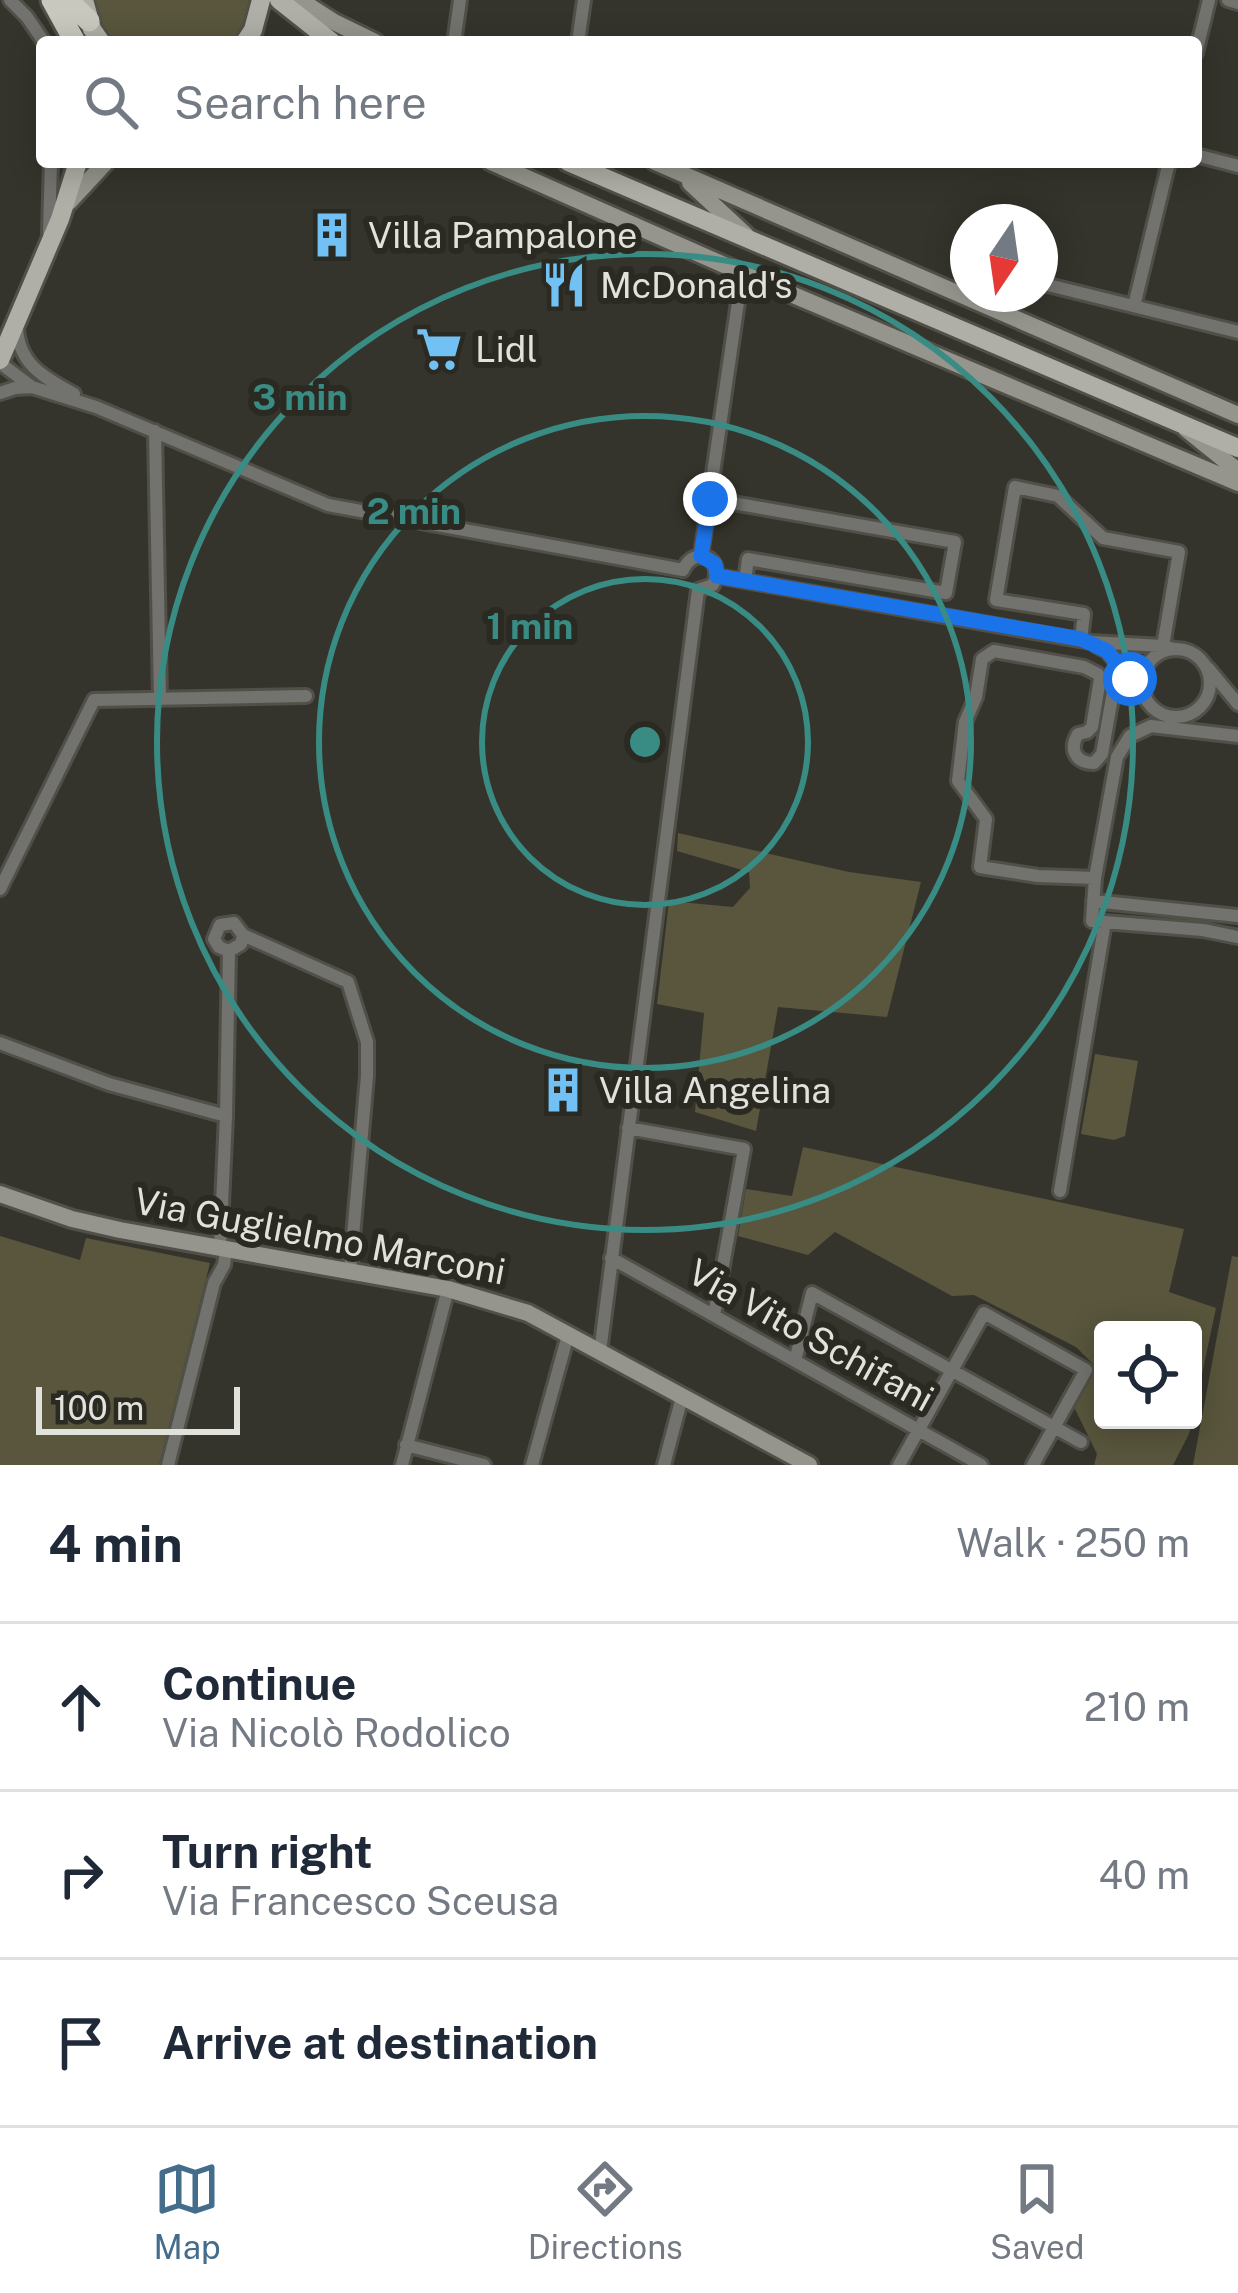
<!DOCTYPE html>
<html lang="en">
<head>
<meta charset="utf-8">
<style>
	:root { --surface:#fff; --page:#f6f6f7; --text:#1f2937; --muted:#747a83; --line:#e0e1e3; --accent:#446d8c }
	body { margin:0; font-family:"Public Sans",sans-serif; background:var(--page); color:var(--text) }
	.controls { position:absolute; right:36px; bottom:36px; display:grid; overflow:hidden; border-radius:12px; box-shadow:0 6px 30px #0003 }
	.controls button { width:108px; height:108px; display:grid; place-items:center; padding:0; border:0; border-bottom:3px solid var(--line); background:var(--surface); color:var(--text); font:60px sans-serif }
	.compass { position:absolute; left:950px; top:204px; width:108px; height:108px; border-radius:50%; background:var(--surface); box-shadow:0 6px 30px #0003; rotate:193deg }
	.scale { position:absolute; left:36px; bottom:30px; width:204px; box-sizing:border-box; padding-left:12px; border:6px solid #e2e2dc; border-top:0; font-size:33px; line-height:42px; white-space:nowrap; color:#e2e2dc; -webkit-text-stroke:9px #2b2a22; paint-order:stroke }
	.stop { position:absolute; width:36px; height:36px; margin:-27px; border:9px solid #1a73e8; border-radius:50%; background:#fff }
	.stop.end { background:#1a73e8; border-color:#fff; box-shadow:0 3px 12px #0008 }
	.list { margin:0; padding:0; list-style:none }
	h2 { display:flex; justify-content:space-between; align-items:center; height:156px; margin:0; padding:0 48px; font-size:51px }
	h2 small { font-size:39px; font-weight:400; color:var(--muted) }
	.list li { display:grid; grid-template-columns:78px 1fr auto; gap:36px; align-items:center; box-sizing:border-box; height:168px; padding:0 48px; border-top:3px solid var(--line) }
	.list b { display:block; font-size:45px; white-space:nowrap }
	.list p { margin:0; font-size:39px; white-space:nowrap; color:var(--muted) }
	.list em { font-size:39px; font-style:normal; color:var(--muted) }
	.icon { flex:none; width:66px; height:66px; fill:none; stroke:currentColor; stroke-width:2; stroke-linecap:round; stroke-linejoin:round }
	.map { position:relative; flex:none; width:1238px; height:1465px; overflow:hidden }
	.search { position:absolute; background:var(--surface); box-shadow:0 6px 30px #0003; left:36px; right:36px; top:36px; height:132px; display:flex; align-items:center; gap:30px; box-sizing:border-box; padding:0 42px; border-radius:12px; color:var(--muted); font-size:45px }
	.sheet { height:660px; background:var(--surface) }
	nav { display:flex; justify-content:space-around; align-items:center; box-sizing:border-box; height:168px; border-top:3px solid var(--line); background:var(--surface); font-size:33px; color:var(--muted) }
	nav a { display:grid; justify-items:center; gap:6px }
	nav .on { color:var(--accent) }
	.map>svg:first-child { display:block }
	.green { fill:#59563d }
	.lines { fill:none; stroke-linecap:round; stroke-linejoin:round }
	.street-casing { stroke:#515048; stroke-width:18 }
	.secondary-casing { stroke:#515048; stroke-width:22 }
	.primary-casing { stroke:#515048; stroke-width:24 }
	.highway-casing { stroke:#515048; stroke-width:27 }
	.street { stroke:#72726e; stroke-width:12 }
	.secondary { stroke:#95958e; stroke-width:16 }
	.primary { stroke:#b0afa7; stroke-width:18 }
	.highway { stroke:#c9c8be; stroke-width:21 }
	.route { stroke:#1a73e8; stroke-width:15 }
	.ring { fill:none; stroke:#398c84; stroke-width:6 }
	.labels { text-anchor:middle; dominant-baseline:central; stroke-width:12; stroke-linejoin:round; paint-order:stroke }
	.poi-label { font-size:36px; fill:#e2e2dc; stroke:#2b2a22; text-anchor:start }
	.street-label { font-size:36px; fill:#e2e2dc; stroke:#2b2a22 }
	.centre { fill:#398c84; stroke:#2b2a22; stroke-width:6 }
	.ring-label { font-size:36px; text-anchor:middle; font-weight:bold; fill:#398c84; stroke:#2b2a22; stroke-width:12; stroke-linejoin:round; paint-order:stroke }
</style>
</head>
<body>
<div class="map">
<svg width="1238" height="1465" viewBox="0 0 1238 1465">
	<rect width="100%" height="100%" fill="#35342c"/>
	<path class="green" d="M91,0H254L246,31L236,42H108L101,33Z
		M678,833L849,872L921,882L887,1017L778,1007L756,1131L695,1112L704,1013L657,1004L669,901L733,907L750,888L749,872L677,851Z
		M1095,1054L1138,1061L1125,1136L1114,1140L1081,1134Z
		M803,1147L1184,1229L1169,1292L1216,1308L1193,1417V1330H1103V1420H1192L1189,1434L1173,1465H1094L1097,1454L1073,1405L1095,1366L1076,1347L974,1295L952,1296L835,1232L808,1255L738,1236L746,1189L792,1196Z
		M0,1236L80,1260L86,1238L210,1263L159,1465H0Z
		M1232,1256L1238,1257V1465H1193Z"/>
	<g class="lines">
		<g class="street-casing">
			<path id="street" d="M10,0L27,17L44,42
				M1228,0L1238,3
				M455,36L460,0
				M578,42L584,0
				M1196,53L1209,0
				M1196,155L1238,166
				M49,233L51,162
				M1040,283L1238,332
				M1134,306L1169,162
				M17,328C19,365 45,378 74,394
				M0,363L32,387
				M0,393L15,388L32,387L96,407L328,505L683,570
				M155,431L160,699
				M710,499L955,542L946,593L748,559L745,581
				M701,556L738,302
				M683,570C695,544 726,558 713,585L698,590
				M717,576L1091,642L1163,646L1175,649
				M1081,639L1084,614L996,600L1015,487L1058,496L1103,538L1179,552L1163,646
				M1097,646L1107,651L1133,682
				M1142 683a34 34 0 1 1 68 0a34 34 0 1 1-68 0Z
				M1146,667L1113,692L1102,754L1094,763C1075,763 1069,749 1078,734L1087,732L1092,727L1100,679L1098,674L1084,667L994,651L982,659L976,697L965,722L958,781L986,819L980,867L1038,876L1095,878L1092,921L1203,930L1238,937
				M1208,668L1238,704
				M1095,878L1117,757L1130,736L1151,726L1238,736
				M0,889L94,700L306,696
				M1093,901L1238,916
				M243,935L241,944L229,951L219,947L214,939L220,925L234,923L243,935L348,982L367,1042V1076L350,1271
				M0,1043L109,1084L226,1116
				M628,1128L744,1149L714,1315
				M1060,1191L1105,922
				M220,1248L226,1116L229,951
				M611,1258L981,1465
				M600,1352L698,590
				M795,1361L812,1293L1081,1442
				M406,1445L484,1465
				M168,1465L214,1283L224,1265L226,1250
				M402,1465L448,1289
				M532,1465L568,1335
				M664,1465L682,1397
				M899,1465L984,1313L1086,1370L1033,1465"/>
		</g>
		<g class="secondary-casing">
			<path id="secondary" d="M300,0L334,22L375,42
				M491,162L758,280L1238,483
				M655,162L1238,415
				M690,183L746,235
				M69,202L106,162
				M1186,429L1238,471
				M0,1194L72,1219L120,1230L448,1289L528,1313L809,1465"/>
		</g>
		<g class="primary-casing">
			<path id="primary" d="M84,0L92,29L101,42
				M279,0L332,42
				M245,42L253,30L261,0
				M568,162L1238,448
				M0,360L60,219L78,162"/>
		</g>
		<g class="highway-casing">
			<path id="highway" d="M52,0L75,42
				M68,0L89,21"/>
		</g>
		<use href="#street" class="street"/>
		<use href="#secondary" class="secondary"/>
		<use href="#primary" class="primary"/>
		<use href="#highway" class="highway"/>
	</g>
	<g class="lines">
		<path class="route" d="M710,499L701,556L715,564L717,576L1081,639L1107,651L1130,679"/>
	</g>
	<g class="ring">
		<circle cx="645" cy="742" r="163"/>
		<circle cx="645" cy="742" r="326"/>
		<circle cx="645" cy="742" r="488"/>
	</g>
	<defs>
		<g id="building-bare" transform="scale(3.6)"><path d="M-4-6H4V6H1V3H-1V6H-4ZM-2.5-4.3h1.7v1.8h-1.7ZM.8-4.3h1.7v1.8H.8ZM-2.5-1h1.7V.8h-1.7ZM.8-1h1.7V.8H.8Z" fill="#72c1f5" stroke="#2b2a22" stroke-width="2.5" paint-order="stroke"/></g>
		<g id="restaurant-bare" transform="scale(3.6)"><path d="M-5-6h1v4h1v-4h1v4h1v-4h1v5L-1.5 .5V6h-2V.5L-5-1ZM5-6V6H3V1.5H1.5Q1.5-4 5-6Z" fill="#72c1f5" stroke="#2b2a22" stroke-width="2.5" paint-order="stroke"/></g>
		<g id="supermarket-bare" transform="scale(3.6)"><path d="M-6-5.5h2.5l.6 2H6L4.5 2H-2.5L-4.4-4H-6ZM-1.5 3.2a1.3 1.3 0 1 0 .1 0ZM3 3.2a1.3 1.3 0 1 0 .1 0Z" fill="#72c1f5" stroke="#2b2a22" stroke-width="2.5" paint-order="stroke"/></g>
	</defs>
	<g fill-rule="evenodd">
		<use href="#building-bare" x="332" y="235"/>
		<use href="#restaurant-bare" x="564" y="285"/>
		<use href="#supermarket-bare" x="439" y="349"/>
		<use href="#building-bare" x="563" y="1090"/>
	</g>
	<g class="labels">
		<g class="poi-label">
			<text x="368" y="235">Villa Pampalone</text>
			<text x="600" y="285">McDonald's</text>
			<text x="475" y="349">Lidl</text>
			<text x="599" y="1090">Villa Angelina</text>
		</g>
		<g class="street-label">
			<text transform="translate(320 1236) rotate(11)">Via Guglielmo Marconi</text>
			<text transform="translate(811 1335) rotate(29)">Via Vito Schifani</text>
		</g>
	</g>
	<circle cx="645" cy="742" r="18" class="centre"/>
	<g class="ring-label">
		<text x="300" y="410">3 min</text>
		<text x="414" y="524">2 min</text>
		<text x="530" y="639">1 min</text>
	</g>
</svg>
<div class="controls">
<button><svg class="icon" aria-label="locate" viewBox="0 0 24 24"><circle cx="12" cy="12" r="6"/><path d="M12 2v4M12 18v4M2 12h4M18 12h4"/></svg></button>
</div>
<svg class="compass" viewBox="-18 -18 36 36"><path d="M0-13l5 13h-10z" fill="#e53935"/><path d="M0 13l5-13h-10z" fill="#747a83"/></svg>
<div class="scale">100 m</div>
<div class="stop" style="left:1130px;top:679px"></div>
<div class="stop end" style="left:710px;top:499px"></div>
<div class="search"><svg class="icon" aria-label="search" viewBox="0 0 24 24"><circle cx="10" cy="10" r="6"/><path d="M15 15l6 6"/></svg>Search here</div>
</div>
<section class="sheet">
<h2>4 min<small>Walk · 250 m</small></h2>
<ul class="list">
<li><svg class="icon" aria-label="ahead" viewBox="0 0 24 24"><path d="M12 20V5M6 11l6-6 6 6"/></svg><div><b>Continue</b><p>Via Nicolò Rodolico</p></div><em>210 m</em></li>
<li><svg class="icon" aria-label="right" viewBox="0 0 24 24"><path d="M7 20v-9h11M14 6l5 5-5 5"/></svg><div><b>Turn right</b><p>Via Francesco Sceusa</p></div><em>40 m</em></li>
<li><svg class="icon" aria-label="arrive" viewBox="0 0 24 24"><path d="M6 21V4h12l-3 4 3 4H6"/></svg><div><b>Arrive at destination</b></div></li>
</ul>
</section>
<nav>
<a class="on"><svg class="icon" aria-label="map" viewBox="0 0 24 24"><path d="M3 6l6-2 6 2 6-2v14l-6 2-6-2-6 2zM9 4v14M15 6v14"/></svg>Map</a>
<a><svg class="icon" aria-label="directions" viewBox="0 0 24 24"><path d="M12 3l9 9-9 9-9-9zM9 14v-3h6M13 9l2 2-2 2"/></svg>Directions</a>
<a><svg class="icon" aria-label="saved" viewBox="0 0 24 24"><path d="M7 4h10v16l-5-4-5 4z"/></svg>Saved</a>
</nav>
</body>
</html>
